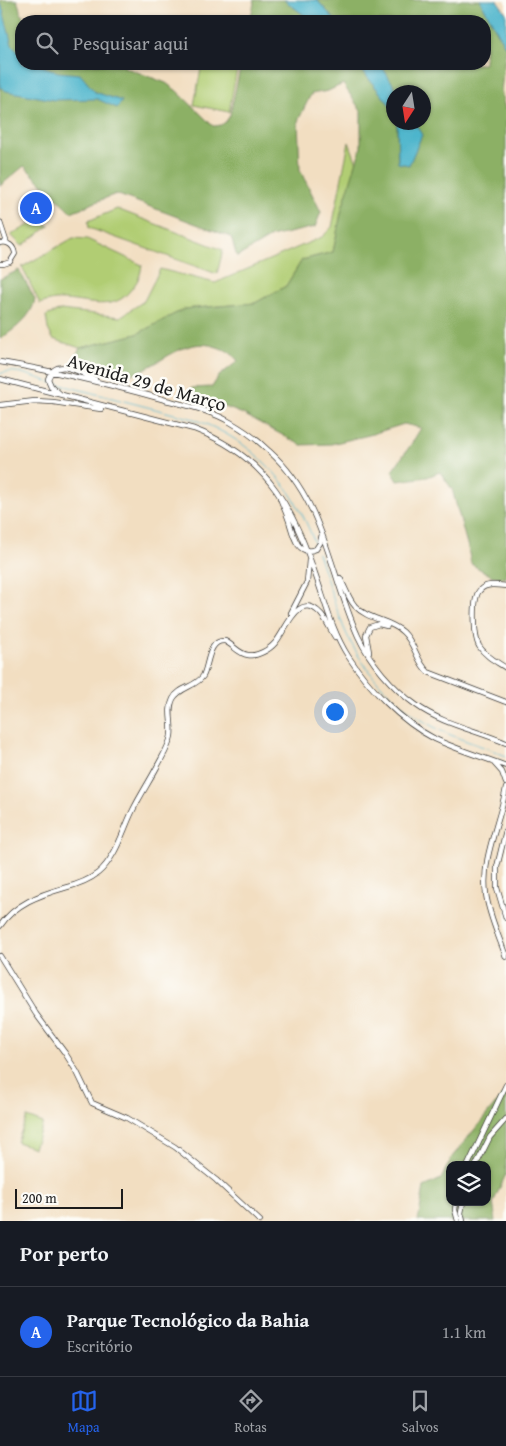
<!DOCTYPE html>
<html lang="pt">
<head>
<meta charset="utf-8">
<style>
	:root { --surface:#171b24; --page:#20242c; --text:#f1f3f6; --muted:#9ea1a6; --line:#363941; --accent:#2563eb }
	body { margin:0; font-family:"Gentium Book Plus",serif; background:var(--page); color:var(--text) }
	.controls { position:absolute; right:15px; bottom:15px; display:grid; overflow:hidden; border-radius:10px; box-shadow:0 1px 4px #0004 }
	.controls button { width:45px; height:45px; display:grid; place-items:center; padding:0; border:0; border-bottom:1px solid var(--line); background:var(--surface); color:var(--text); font:25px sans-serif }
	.compass { position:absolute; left:386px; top:85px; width:45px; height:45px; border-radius:50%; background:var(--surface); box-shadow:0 1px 4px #0004; rotate:192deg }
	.scale { position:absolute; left:15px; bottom:12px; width:108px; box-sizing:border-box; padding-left:5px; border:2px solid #1c1c1c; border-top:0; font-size:14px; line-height:18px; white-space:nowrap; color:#1c1c1c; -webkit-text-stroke:4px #fdfcf7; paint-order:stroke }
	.you { position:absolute; left:334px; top:711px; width:18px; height:18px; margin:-12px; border:4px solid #fff; border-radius:50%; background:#1a73e8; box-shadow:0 0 0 8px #1a73e833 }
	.badge { display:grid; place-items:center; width:32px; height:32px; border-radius:50%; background:var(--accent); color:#fff; font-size:16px; font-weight:700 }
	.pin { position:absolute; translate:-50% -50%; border:2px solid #fff; box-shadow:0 1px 5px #0006 }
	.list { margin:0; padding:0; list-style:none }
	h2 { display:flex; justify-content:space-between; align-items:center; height:65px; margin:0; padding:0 20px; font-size:21px }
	h2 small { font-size:16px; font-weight:400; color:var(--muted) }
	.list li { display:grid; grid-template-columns:32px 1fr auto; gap:15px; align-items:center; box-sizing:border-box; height:90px; padding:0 20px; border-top:1px solid var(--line) }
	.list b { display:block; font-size:19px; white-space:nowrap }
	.list p { margin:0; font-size:16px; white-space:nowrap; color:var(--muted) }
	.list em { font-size:16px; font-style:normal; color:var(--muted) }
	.icon { flex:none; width:28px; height:28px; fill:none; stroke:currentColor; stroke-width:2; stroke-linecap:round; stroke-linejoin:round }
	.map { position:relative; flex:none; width:506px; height:1221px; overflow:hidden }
	.search { position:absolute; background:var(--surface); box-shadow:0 1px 4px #0004; left:15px; right:15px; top:15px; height:55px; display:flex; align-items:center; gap:12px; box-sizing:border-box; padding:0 18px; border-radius:20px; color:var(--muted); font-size:19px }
	.sheet { height:155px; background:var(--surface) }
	nav { display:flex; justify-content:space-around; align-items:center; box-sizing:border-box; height:70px; border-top:1px solid var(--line); background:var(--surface); font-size:14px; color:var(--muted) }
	nav a { display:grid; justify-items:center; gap:2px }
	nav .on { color:var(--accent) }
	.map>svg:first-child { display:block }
	.green { fill:#b1cd73; stroke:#667448 }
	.forest { fill:#8cb065; stroke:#546640; fill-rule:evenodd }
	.water { fill:#4eb5cc; stroke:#356874 }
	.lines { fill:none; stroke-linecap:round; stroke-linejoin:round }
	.stream { stroke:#4eb5cc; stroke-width:1 }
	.minor-casing { stroke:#3c3935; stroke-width:5.5 }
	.major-casing { stroke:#3c3935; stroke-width:6 }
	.minor { stroke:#fff; stroke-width:4 }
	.major { stroke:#fff; stroke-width:4.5 }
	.labels { text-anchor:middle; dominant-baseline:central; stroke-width:5; stroke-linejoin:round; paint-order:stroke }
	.street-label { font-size:19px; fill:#1c1c1c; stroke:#fdfcf7 }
</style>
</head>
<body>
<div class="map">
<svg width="506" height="1221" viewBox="0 0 506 1221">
	<rect width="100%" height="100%" fill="#fdfcf7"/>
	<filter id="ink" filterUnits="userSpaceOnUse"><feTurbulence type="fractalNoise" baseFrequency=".02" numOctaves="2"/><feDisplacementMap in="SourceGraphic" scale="10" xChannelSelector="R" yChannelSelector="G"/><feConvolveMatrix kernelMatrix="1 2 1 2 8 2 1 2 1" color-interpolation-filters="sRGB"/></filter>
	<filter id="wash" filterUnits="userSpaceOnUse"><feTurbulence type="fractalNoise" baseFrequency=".0096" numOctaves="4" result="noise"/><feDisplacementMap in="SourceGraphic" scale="20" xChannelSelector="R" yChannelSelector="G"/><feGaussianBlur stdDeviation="1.12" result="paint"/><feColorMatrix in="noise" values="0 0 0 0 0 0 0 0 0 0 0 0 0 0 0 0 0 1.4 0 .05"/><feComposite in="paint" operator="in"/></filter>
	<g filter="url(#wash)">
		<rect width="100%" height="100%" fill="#f2dec1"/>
		<path class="green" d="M202,64H238L229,112L194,105Z
			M349,142L357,163L342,209L333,252L302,260L286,286L255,303L184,309L137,334L80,348L53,339L48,329L46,316L61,310L120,317L144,301L160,269L215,283L322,237L332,227Z
			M117,209L223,250L217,274L89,228L88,221Z
			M37,221L49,226L22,246L11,235Z
			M73,238L87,239L142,265C140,278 138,281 129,292C111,314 80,298 55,300C50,301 45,302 40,304L22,267Z
			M27,1117L43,1123L34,1148L17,1142Z"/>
		<path class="forest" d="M0,0H17L24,21H21V64H124V67L166,83L177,91L213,126C222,126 226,123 230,115L241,64H357L393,109L394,122L397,123L398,162L415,123L424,122V92H397L380,64H485V21H336L317,0H480L506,48L501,91L506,114V578L492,576L471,564L468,548L452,489L440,472L427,477L398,481L392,471L410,446L421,428L404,424L369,435L331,444L301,445L243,414L220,405L192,398L186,393L192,388L212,387L219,376L238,361C231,352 228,351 217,347C181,334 157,372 124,375C108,376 91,368 77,362L74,358L80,348L137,334L184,309L255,303L286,286L302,260L333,252L342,209L361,147V111L343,84L328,91L311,94L298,121L300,170L321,212L315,227L271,237L237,257L231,237L116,194L71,212L24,166L0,186Z
			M253,0H284L312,21H250L254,3Z
			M19,270L35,299C32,317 15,329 0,339V279Z
			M506,1091V1174L493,1203L496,1221H418L424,1187L441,1179L452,1157ZM450,1165H487V1202H450Z"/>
		<path class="water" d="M284,0H317L336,21H312Z
			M480,0H497L506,13V48Z
			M0,3L2,6L12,45L21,55V64H37L58,72L80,74L95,92L122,101L117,108L97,99L54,100L6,91L0,87Z
			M357,64L381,65L398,92H394L393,109Z
			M397,123H415L422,135L409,165L398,163Z"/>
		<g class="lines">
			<path class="stream" d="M0,374C12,367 34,377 47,381
				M50,382L194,419C255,442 293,483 315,544
				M318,553C327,578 334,604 344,628C361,668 393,705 432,726C455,739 482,745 506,756"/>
		</g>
	</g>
	<g filter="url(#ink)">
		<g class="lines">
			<g class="minor-casing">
				<path id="minor" d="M0,222L7,243
					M0,243C8,241 14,246 15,254L10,262L4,264H0"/>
			</g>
			<g class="major-casing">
				<path id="major" d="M0,362C55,371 108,384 162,399C184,405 210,410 230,422C244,430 258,440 269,451C325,501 329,572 358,636C370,662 392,688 416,705C442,724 476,730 506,743
					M0,379L194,429C271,458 295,513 319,585C327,609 334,634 348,656C369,688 400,721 435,739C458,750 483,757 506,766
					M60,394L51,386L48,379C56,356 81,373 95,379
					M0,405L35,401L53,402L101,409
					M280,498C283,506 287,514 289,521C293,534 297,557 316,549L320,543L322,534
					M340,578C345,587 348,598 355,606C368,620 389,619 403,632C415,643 416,661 428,672L506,702
					M506,586C498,585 486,583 480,590C472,597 474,637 479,646C485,656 497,662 506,668
					M291,613L307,582L309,560
					M369,652L366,635L370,627L379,624L387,626
					M494,763L502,772L506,783
					M506,788C500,823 481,858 486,894C489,916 499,936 506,957
					M506,830L497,867V888L506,918
					M0,926C15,904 39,895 64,888C76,885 88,881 98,873C116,858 123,830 133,810C140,796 149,782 157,767C162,757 169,747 171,736C173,723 167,711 173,699C179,687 196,687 203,676C209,665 208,639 225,641C233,645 239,654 248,655C257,657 270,649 275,643C286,631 298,589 321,614C327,621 330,629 335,637
					M0,956L36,1014L65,1053L77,1072L92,1103L127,1118L175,1147L216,1180L260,1221
					M468,1165L506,1085
					M476,1165L490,1137L506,1119
					M456,1202L455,1210L458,1221
					M463,1221L461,1213L463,1202"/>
			</g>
			<use href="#minor" class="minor"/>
			<use href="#major" class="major"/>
		</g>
	</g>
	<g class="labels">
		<g class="street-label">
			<text transform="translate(147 382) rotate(16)">Avenida 29 de Março</text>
		</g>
	</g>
</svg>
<div class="controls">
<button><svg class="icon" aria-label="layers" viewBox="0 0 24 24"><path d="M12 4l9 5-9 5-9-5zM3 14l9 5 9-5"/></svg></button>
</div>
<svg class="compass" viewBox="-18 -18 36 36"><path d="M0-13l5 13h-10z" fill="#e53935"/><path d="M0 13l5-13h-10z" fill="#9ea1a6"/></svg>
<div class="scale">200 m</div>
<div class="you"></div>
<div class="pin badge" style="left:36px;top:208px">A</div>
<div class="search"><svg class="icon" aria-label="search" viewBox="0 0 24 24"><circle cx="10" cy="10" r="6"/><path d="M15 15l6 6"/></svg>Pesquisar aqui</div>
</div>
<section class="sheet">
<h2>Por perto<small></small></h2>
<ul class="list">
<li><span class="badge">A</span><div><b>Parque Tecnológico da Bahia</b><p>Escritório</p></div><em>1.1 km</em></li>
</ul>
</section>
<nav>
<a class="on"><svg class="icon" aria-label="map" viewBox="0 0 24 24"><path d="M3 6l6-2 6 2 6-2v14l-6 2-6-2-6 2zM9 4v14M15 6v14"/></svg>Mapa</a>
<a><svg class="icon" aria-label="directions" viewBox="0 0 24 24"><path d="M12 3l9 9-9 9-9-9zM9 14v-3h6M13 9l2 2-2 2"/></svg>Rotas</a>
<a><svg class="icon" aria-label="saved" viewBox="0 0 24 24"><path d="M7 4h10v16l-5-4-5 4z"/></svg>Salvos</a>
</nav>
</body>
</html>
